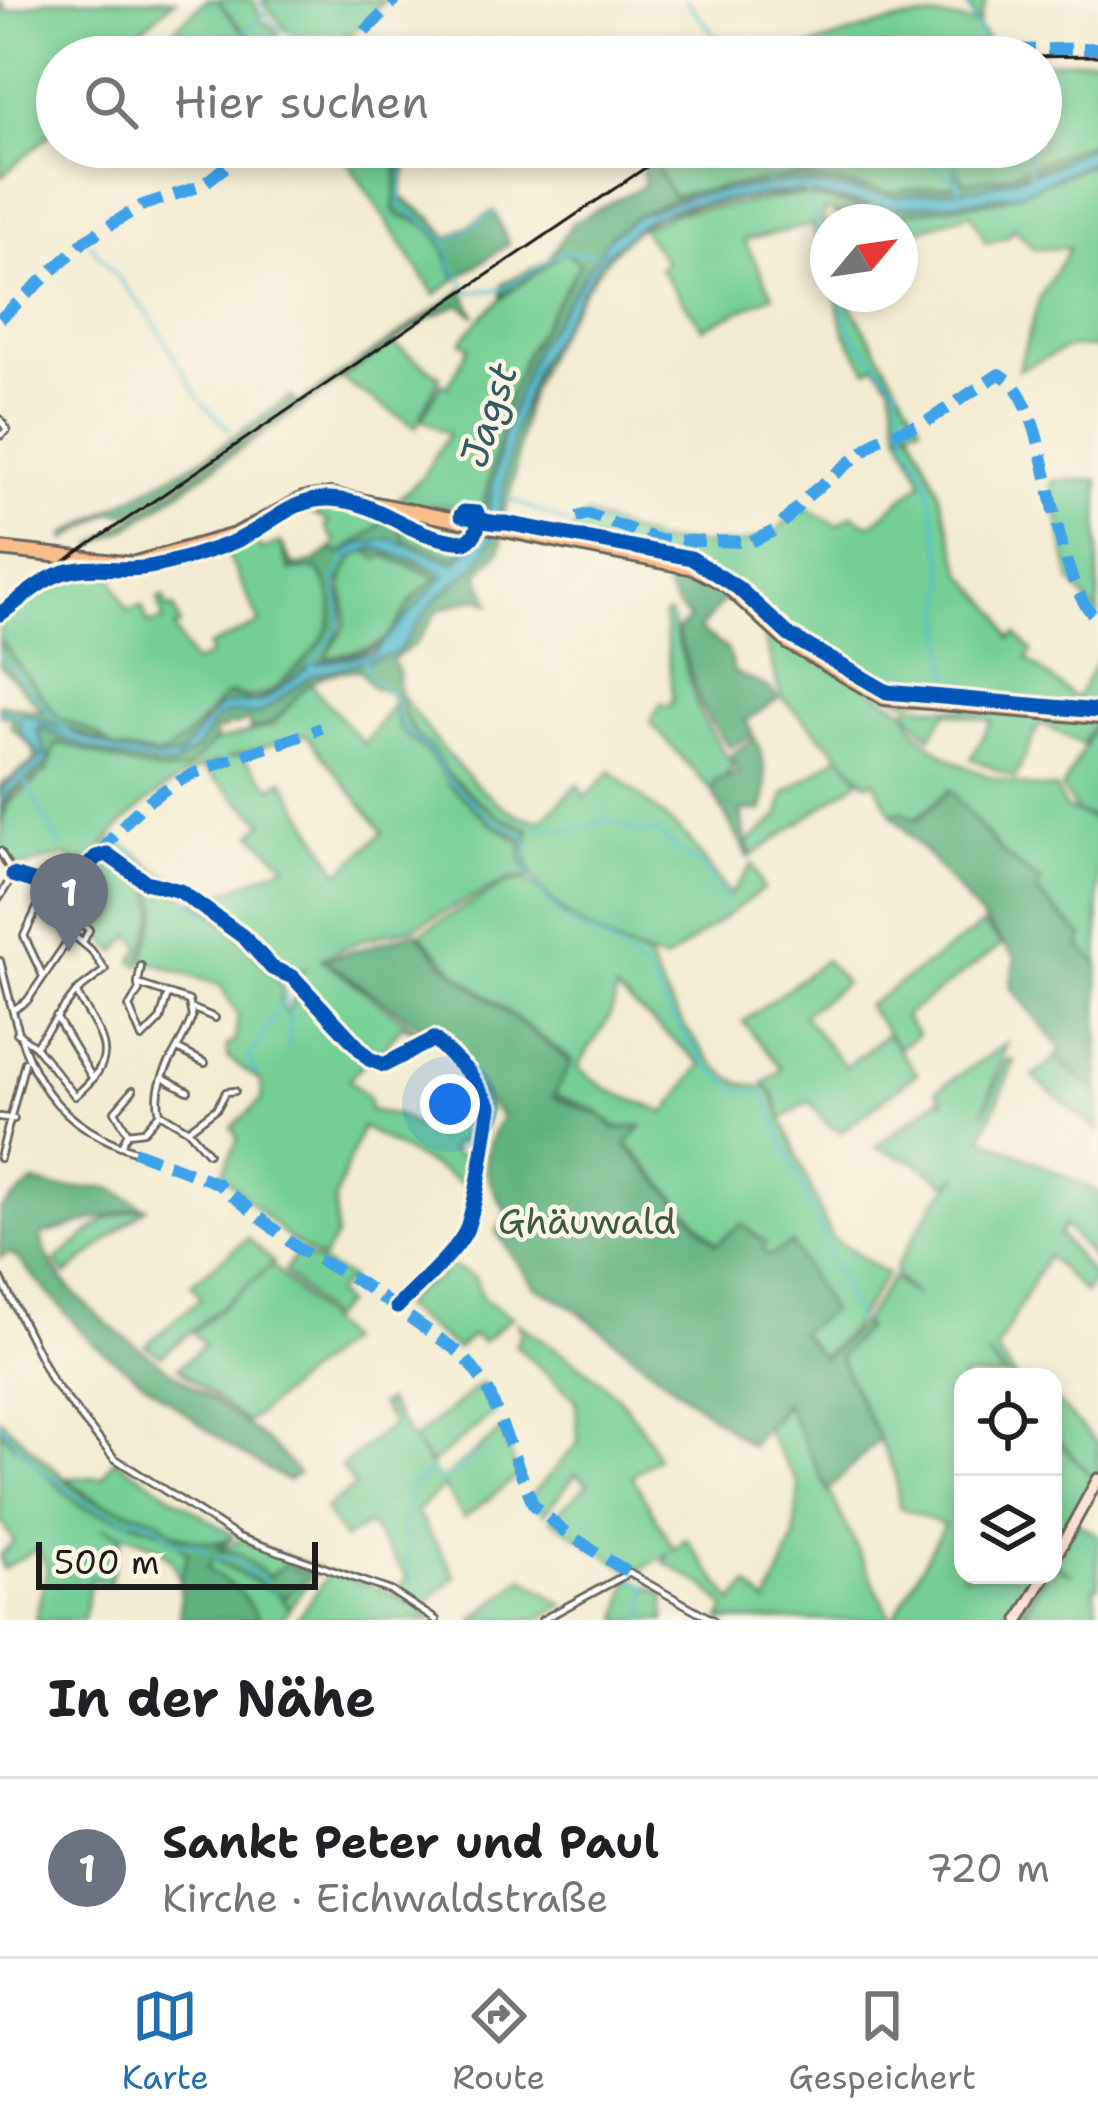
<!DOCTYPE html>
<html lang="de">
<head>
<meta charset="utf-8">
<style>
	:root { --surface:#fff; --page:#f6f6f6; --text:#202124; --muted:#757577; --line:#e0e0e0; --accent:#1f6fb2 }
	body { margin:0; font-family:"Shantell Sans",sans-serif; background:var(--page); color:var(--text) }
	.controls { position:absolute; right:36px; bottom:36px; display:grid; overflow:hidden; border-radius:24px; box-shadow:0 6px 18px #0003 }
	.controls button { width:108px; height:108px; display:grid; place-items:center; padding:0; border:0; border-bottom:3px solid var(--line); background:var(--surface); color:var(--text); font:60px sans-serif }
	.compass { position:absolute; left:810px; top:204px; width:108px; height:108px; border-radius:50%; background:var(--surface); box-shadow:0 6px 18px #0003; rotate:61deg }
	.scale { position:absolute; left:36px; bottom:30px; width:282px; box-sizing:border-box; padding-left:12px; border:6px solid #1c1c1c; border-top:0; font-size:33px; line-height:42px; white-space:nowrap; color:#1c1c1c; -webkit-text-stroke:9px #fcf5e5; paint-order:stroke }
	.you { position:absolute; left:450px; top:1104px; width:42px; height:42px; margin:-30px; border:9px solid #fff; border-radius:50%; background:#1a73e8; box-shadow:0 0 0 18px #1a73e833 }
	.badge { display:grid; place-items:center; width:78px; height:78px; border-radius:50%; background:var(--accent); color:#fff; font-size:39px; font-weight:700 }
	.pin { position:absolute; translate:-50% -99px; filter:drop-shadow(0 3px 6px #0008) }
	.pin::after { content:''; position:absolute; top:63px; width:42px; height:36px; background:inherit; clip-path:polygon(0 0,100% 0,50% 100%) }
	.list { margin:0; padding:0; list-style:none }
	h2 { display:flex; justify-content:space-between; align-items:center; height:156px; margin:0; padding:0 48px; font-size:51px }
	h2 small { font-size:39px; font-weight:400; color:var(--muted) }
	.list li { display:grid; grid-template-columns:78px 1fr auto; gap:36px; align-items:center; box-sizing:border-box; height:180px; padding:0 48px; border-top:3px solid var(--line) }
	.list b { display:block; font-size:45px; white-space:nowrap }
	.list p { margin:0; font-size:39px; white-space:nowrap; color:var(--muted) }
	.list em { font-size:39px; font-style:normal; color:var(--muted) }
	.icon { flex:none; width:66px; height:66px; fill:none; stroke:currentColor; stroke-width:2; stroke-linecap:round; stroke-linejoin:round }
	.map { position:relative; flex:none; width:1098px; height:1620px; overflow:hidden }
	.search { position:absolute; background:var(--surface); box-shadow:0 6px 18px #0003; left:36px; right:36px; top:36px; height:132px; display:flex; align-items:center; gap:30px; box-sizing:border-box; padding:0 42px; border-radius:66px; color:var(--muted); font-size:45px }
	.sheet { height:336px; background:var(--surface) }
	nav { display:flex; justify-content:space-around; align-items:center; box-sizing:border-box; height:168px; border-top:3px solid var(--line); background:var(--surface); font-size:33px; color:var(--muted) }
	nav a { display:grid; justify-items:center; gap:6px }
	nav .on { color:var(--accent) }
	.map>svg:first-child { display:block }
	.green { fill:#75cf95; stroke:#487658; stroke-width:3; fill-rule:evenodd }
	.forest { fill:#60b27e; stroke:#3e674d; stroke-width:3 }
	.water { fill:#53bdd0; stroke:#386c76; stroke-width:3 }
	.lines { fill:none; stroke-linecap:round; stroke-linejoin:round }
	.stream { stroke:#53bdd0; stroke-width:3 }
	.street-casing { stroke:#67655c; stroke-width:10 }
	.secondary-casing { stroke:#67655c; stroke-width:15 }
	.primary-casing { stroke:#67655c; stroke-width:18 }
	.street { stroke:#fff; stroke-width:4.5 }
	.secondary { stroke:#fde4d1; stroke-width:9 }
	.primary { stroke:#fabc8b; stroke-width:12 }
	.rail { stroke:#1c1c1c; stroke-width:3 }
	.quiet { stroke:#3da2ea; stroke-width:12; stroke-dasharray:24 12; stroke-linecap:butt }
	.cycleway-casing { stroke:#fcf5e5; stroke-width:22 }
	.cycleway { stroke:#0057b8; stroke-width:15 }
	.labels { text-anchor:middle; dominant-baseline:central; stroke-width:9; stroke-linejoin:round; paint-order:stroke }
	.park-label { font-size:36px; fill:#3b5b46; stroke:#fcf5e5 }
	.water-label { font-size:39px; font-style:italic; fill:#325c64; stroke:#fcf5e5 }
</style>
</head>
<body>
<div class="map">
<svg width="1098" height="1620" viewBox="0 0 1098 1620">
	<rect width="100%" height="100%" fill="#fcf5e5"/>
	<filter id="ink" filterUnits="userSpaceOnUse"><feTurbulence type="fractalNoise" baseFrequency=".00833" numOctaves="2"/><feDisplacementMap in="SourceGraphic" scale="24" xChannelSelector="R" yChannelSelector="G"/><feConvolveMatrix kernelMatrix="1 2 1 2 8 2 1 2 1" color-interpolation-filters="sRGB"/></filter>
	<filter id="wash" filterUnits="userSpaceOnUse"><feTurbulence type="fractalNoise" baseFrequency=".004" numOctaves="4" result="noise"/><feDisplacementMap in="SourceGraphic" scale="48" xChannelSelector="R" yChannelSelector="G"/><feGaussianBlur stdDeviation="2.7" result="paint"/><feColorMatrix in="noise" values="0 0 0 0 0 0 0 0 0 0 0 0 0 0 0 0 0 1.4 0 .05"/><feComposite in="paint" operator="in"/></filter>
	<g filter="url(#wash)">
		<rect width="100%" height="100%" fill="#f3ecd2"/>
		<path class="green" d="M0,0L7,12L49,0H175L120,48L113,39L124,57H57V128L1,177Z
			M206,0H253L262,21L280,33L261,50L219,3L253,44L237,57H188L172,31Z
			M263,0H385L351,34L353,40L345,32L333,57L316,56C297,36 277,23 263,0Z
			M966,0H986L978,27L995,48L966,52V57H774C840,41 913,0 978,26Z
			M1098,58V140L1001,177L963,182L956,165L955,185L890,192L797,176L672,195L653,161L680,147H1041V63Z
			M338,147H395C402,173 390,191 400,217C438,220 444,250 456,279L435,295Z
			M1098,162V348L1070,347L1018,370L1040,297L1070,248L1034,249L1014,227L1007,237L986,243L971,213L913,232L903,213L998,201Z
			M798,196L869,208L845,215L823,209L828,274L812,225L744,240L773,295L703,328L659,268L666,262L641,228L678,212Z
			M566,251L580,264L527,351L506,405L480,519L470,507L393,504L422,477L449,434L422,419L441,383L448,387L469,347L461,342C489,301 529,280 566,251Z
			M835,294H858L848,301L921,424L899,429L891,384L876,365L867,370L844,332Z
			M392,343L440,376L416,427L339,378Z
			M911,429L937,486L963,573L1001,616L1010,639L1016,634L1032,651L1027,659L1076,699L1098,660V710L953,700L950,693L904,701L799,640L749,599L790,641L730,586L569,537L604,542L569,533L586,515L657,542L736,545L776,532L800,505L838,525L852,515L871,525L923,481L899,431Z
			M1098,480V616L1071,582L1051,481Z
			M324,498L382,511L384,516L377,528L339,554L331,549L336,543L325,527L329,522L298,507Z
			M386,510L474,534L472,540L479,527C477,542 468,549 455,556L403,539L399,526L465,543L471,540C445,541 397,534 386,510Z
			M271,524L253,536L261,551L280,542L290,571L318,569L331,594L333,627C309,658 273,711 231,693C204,711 191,741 162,756L114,749L99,735L58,717L0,640V615L61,574L108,568L127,610L142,606L148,624L164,620L158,598L164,596L168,609L174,607L180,625L174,628L193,663L211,655L208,647L260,623L224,546Z
			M370,549L437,578L382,645L323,659C332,646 346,632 346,615C346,589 329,559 370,549Z
			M670,614L698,710L733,767L712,791L650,722L661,704L671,706L673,699L664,615Z
			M759,620L906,711L909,705L1096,719L1082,744L1040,723L1015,778L971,758L992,721L947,712L930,737L907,711C918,758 1013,791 1056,788L1065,808L1098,821V964L1079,945L1083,936L1036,891L1041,882L1003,854L950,790L912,821L892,814L874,781L866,783L842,756L860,780L752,856L748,842L779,816L784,794L840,755L781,697Z
			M309,682L364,744L394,703L399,729L430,755L449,784L490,823L526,846L521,861L530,878H512L415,927L362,940L321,959L429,1039L402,1025L375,1060L297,979L304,970L292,975L281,972L255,938L195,901L209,890L216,896L286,865L253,834L264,822L202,768L221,760C167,779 116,822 84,871L66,855L24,866L9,864L0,847L6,805L36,782L56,744L92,748L163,772L186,770L213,742L272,726ZM306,734L383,832L340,873L283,780L272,788L241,755L226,758Z
			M396,688C425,727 492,822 542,820L578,784L585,797L611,771L688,838L730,895L753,864L763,889L665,961C623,952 541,911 529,866C526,855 530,841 529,829L501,821L446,772L433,750L406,727Z
			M1098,721V818L1078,813L1062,789Z
			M116,839L174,881L150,883L155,913L140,965L132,961L141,948L132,935L116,952L94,929L109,912L80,896L103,862L98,857L110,854L107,846Z
			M526,880L575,925L649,959C658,990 709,1072 741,1083C752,1087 760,1085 770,1090L831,1237L887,1274L851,1329L821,1358L799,1333L792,1244L770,1256L717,1244L627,1143L641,1126L617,1128L596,1110L554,1094L572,1060L458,974L420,933L507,883ZM616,991L702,1064L666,1113L608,1090L578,1068C592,1038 614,1023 616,991Z
			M154,885C210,899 253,947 284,992L279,999L287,1014L300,987L367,1059L349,1080L369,1098L370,1110L399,1116L437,1138L468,1092L477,1090L489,1109L480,1139L456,1143L450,1150L481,1170L476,1191L362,1127L335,1198L336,1237L322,1260L289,1239L222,1174L238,1138L232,1127L262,1100L261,1082L228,1058L227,1046L235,1041L238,1015L220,985L143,960L158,911Z
			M983,925L1002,945L904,1016L918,1035L899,1048L867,1006Z
			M825,960L845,983L803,1015L846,1067L887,1034L917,1073L841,1132L829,1126L809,1101L782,1119L774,1094L764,1083L782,1069L743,1022Z
			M1007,1043L983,1114L1007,1060L1015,1061L982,1137L1098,1192V1264L1064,1225L1059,1234L1094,1277L1085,1293L1047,1256L996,1351L1015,1377H1007L987,1354L1004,1377H963V1575H1042L1017,1620H893L944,1525L899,1507L895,1473L839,1357L866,1328L862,1323L892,1278L917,1297L895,1275L896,1266L936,1200L960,1175L947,1184L915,1162L875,1147L940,1098L945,1102L937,1090Z
			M1055,1058L1098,1092V1131L1033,1077Z
			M148,1206L66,1275L55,1261L106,1219Z
			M248,1238L274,1263L272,1265L161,1356L146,1345L201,1298L191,1284Z
			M299,1252L350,1278L334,1293L344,1304L329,1319L284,1271Z
			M440,1261L475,1277L483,1299L512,1317L482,1342L473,1335L457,1349L401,1307L416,1289L440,1278Z
			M272,1265L345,1341L247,1423L178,1368L204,1345L193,1332Z
			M518,1323C575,1363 631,1390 657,1458L632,1476L674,1549L686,1539L733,1602L748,1585L767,1604L794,1539L799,1485L765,1430L787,1404L892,1620H720L726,1609L706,1587L664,1562L670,1553L634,1573L550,1519L588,1484L576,1474L544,1514L530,1497L578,1443L576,1400L515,1345L521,1334Z
			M482,1383L495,1412L431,1464L413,1440Z
			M1053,1398L1098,1444V1475L1091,1478L1093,1483L1053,1555V1437L1089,1474L1053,1433Z
			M386,1401L440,1481L502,1430L518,1476L464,1518L444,1487L416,1511L456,1576L429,1600L426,1611L394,1591L408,1579L369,1524L344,1539L325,1509L355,1486L341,1467L393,1424L380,1405Z
			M0,1431L81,1507L161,1531L188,1553L180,1583C175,1544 134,1538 102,1528L122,1537L109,1584L91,1579L83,1620H35L47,1569L38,1548L3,1569L0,1555L14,1542L0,1519Z
			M114,1459L231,1534L233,1537C195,1555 170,1525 135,1513C109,1505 88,1499 68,1478L103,1477Z
			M1076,1522L1098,1535V1587H1094L1098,1620H1021L1046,1575H1053V1566L1073,1575L1055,1563Z
			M240,1540L319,1568L290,1607L280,1598L289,1609L281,1620H260L240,1592L208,1569L212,1558L275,1593L298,1573L269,1577L238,1553L221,1551Z
			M330,1572L387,1591L433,1620H296Z
			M629,1577L664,1594L665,1620H619Z
			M524,1578L564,1605L537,1620H473Z"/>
		<path class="forest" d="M1098,140V148L984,187L896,197L792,182L673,199L639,214L611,235L535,349L503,436L486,520L480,519L506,405L527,352L580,264L564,251L501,296L503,283L548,261L573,222L645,185L642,168L653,161L672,195L798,176L890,192L955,185L956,164L963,182L1001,177Z
			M395,147H402L407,163L401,197L432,218L449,238L494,211L509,244L456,279C444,250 437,220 400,217L394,209L399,163Z
			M796,191L886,208L1024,192L997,201L904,213L905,219L897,222H841L835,214L866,207C845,203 824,197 803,196C770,194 677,204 650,220C603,248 544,348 528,400C516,439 519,477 503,514L515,523L497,522L514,430L538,363L602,258L660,211Z
			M463,290L475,316L459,304L426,320L128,528L92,546Z
			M291,396L295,402L130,514L111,512L66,540L65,535L208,455Z
			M382,514L399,526L404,539L455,556L476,539L479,527L485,528L475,546L455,563L390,539L357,553L338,584C348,619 340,629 325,659C421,644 379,616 437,578L387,555L378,559L365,550H389L445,575L385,646L311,665L263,702C245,707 223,698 208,715C202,721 201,734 195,742C176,768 140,757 114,749L163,755L190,735L223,697C236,692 246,704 259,699C271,695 281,682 289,675C325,643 349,614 318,569L290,570L281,543L294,566L316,561L331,549L340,554L377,528Z
			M496,529H504L500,550L478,574L491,604L477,598L438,610L416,643L392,660L399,672C387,728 478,814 529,829L527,860L534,880L521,861L523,839L490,823L449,784L430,755L399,729L390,692L373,688L360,670C284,672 302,720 250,730L249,720L234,726L228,722L225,729L215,730V741C206,749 198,761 188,768C163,784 87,749 58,742L47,771L11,796L0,825L5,797L49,762L37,727L116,757L171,767L197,749L214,722L227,713L259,714L312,675L397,653L435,600L478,564Z
			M670,562L730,593L699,630L727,649L734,672L769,688L778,699L746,721L753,735L729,747L701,707L677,630L690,619C674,605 657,583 670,562Z
			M0,640L58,717L99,735L104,742L26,714L43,757L0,795V786L35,760L33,748L11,727L12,717L0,714V704L43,711L0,665Z
			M755,738C765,759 770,789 762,811H741L749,859L712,791L715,781L739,772L730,755Z
			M950,790L1003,854L1041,882L1036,892L1083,937L1079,945L1098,964V1092L1055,1058L1061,1049L1010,986L1016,958L892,814L902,811L917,821Z
			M416,932L445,965L571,1063L553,1097L602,1116L615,1129L642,1126L626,1145L716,1244L741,1224L766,1243L763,1251L770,1256L791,1243L831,1311L800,1332L823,1359L862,1323L866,1327L839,1357L879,1439L828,1491L785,1402L750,1446L571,1306L534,1286L496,1232L508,1214C483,1176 477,1156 502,1117L438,1038L324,960Z
			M34,1182L55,1188H111L142,1206L41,1235C52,1318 246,1403 298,1474L287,1481L228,1445L92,1343L17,1258L9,1253L0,1258V1210Z
			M0,1419L87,1498L160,1520L178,1537L219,1544L233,1537L219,1550L238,1553L269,1577L288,1562L298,1573L307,1566L314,1569L285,1598L212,1558L208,1569L240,1592L260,1620H180V1583L188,1553L161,1531L81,1507L0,1431Z"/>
		<path class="water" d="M1087,148H1098V158L1024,192L971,201L886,208L796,191L684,205L646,220L602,258L538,363L514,430L495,534L478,564L435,600L397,653L312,675L259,714L226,713L214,722L197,749L171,767C128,762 77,749 41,725L37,730L49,762L9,792L0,813L3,788L43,757L21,733L19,718L26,714L118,751L161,759L179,756L221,705L263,702L311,665L374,653L444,575L420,561L374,547L352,558L348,554L355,545L390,539L455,563L484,532L503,436L535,349L611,235L639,215L690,196L792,182L896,197L984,187L1050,168Z"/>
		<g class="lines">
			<path class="stream" d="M259,0L270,21L299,38L313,57
				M686,0L732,57
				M964,0L986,49
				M244,31L266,13
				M215,57L242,33
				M397,147L403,176L399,203L445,239L453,268L470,292L505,289L563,251L596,255
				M755,147L768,185
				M900,147L925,160
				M954,147L960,193
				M1027,147L1030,175
				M951,159L926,160L959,185
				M806,189L828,262
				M450,240L494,213
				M90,244L151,317L199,398
				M839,294L854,337L897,386L907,442L927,476L947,582L943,616L951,692
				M203,403L230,430
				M505,497L569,524
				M575,526L606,525L628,544L664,551
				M0,654L69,734
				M364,661C367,682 376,684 393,693L402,728L432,753L447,779L494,822L525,835L529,850L524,862L531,878
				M310,668L340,625C342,585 324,589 351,552
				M0,711L21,717
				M25,782L62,849
				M536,827L576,830L608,819L638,833L656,832L708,872L727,901
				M118,839L152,870
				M533,884L562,917L613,945L645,972
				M184,897L215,922
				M246,936L273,965
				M648,975C665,1008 704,1073 738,1089C748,1093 756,1090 765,1096L858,1322
				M281,977L290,1014L289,1050
				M257,1076L249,1059L286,996
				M0,1422L23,1454L81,1500L129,1521L136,1517L155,1524L177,1544H198L207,1553
				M212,1558L238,1559L246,1574L258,1575L274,1592
				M635,1579L647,1586L644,1620
				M440,1620C412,1600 406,1570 408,1541L400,1526L411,1503L404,1492L432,1470L440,1481L476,1454"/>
		</g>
	</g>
	<g filter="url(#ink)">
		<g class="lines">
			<g class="street-casing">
				<path id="street" d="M0,419L7,430L0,436
					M0,851L13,875L0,897
					M13,875L66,891L96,857L107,854L146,882L180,891L245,938L272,968L293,977L369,1059L384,1065L434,1039L468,1072L490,1107C483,1148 480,1187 467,1228C460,1249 414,1289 397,1307
					M18,878L57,901L89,930L83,942
					M0,961C23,1053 34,1116 134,1151
					M138,983L141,966
					M138,992L129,1007L142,1038L160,1020L167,997
					M194,1009L215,1018
					M13,1010L27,1001L71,936
					M56,1017L93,1079
					M17,1033L35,1046L76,992L105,970L91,950L38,906L24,936L43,976
					M35,1046L75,1096C123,1055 103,1041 76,992
					M178,1049L205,1063
					M164,1078L188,1091
					M160,1113L188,1130L208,1153
					M0,1117L14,1119
					M188,1130L217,1108L226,1092L235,1091
					M128,1133L115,1111L133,1090
					M121,1146L128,1133L144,1131L160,1113C150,1078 182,1049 192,1017L189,1001L138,984L139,991
					M0,1158L25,1062
					M0,1277L52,1381L114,1458L238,1537L391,1591L436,1620
					M542,1620L629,1573L713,1620"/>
			</g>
			<g class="secondary-casing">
				<path id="secondary" d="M1053,1561L1098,1479
					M1019,1620L1045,1575"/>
			</g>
			<g class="primary-casing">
				<path id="primary" d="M0,549L132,564L235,535L303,499L331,495L694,568L725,584L789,643L884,698L1098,717"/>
			</g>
			<use href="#street" class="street"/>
			<use href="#secondary" class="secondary"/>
			<use href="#primary" class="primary"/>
			<path class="rail" d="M1024,57L1098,56
				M0,605L676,147"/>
			<path class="quiet" d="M1011,50L1098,48
				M340,57L396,0
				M0,319L87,239L143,205L201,186L251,147
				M577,517L588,514L659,540L751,542L776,530L809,495L880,438L926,422L999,374C1054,398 1046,578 1098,619
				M100,855C161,764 231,765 321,728
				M134,1151L217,1183L299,1249L359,1282L463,1355L487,1387L533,1504L562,1530L629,1573"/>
			<g class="cycleway-casing">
				<path id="cycleway" d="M0,614C19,601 40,580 62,573C89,564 113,571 142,568C170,564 204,553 231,543C266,530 291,497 330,499C383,501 407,539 466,542C476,537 481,523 477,513L464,512L461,515C476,519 492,524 506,523L691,558L738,588L789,635L887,692L1098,711
					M13,875L66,891L96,857L107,854L146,882L180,891L245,938L272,968L293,977L369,1059L384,1065L434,1039L468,1072L490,1107C483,1148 480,1187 467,1228C460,1249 414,1289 397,1307"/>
			</g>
			<use href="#cycleway" class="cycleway"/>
		</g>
	</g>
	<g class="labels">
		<g class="park-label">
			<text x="587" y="1221">Ghäuwald</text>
		</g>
		<g class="water-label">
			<text transform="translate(488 415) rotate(-72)">Jagst</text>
		</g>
	</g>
</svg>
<div class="controls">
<button><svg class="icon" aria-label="locate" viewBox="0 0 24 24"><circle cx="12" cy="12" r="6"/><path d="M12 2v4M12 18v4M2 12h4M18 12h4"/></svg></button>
<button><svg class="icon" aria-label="layers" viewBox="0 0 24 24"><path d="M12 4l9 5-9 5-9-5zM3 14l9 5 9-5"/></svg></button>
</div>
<svg class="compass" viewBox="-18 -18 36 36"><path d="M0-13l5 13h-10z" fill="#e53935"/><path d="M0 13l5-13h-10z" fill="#757577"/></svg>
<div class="scale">500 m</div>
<div class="you"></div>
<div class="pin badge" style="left:69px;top:952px;background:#6b7280">1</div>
<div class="search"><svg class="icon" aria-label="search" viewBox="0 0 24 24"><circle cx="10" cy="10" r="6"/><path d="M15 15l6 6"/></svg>Hier suchen</div>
</div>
<section class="sheet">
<h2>In der Nähe<small></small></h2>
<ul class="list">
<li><span class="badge" style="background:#6b7280">1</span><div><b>Sankt Peter und Paul</b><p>Kirche · Eichwaldstraße</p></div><em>720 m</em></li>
</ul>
</section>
<nav>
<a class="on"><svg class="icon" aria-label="map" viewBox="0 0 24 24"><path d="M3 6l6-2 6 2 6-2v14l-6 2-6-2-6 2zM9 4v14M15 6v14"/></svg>Karte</a>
<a><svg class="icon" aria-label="directions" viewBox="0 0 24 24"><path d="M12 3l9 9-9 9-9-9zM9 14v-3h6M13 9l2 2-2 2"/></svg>Route</a>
<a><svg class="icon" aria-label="saved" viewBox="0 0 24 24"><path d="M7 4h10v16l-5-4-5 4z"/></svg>Gespeichert</a>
</nav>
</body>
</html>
